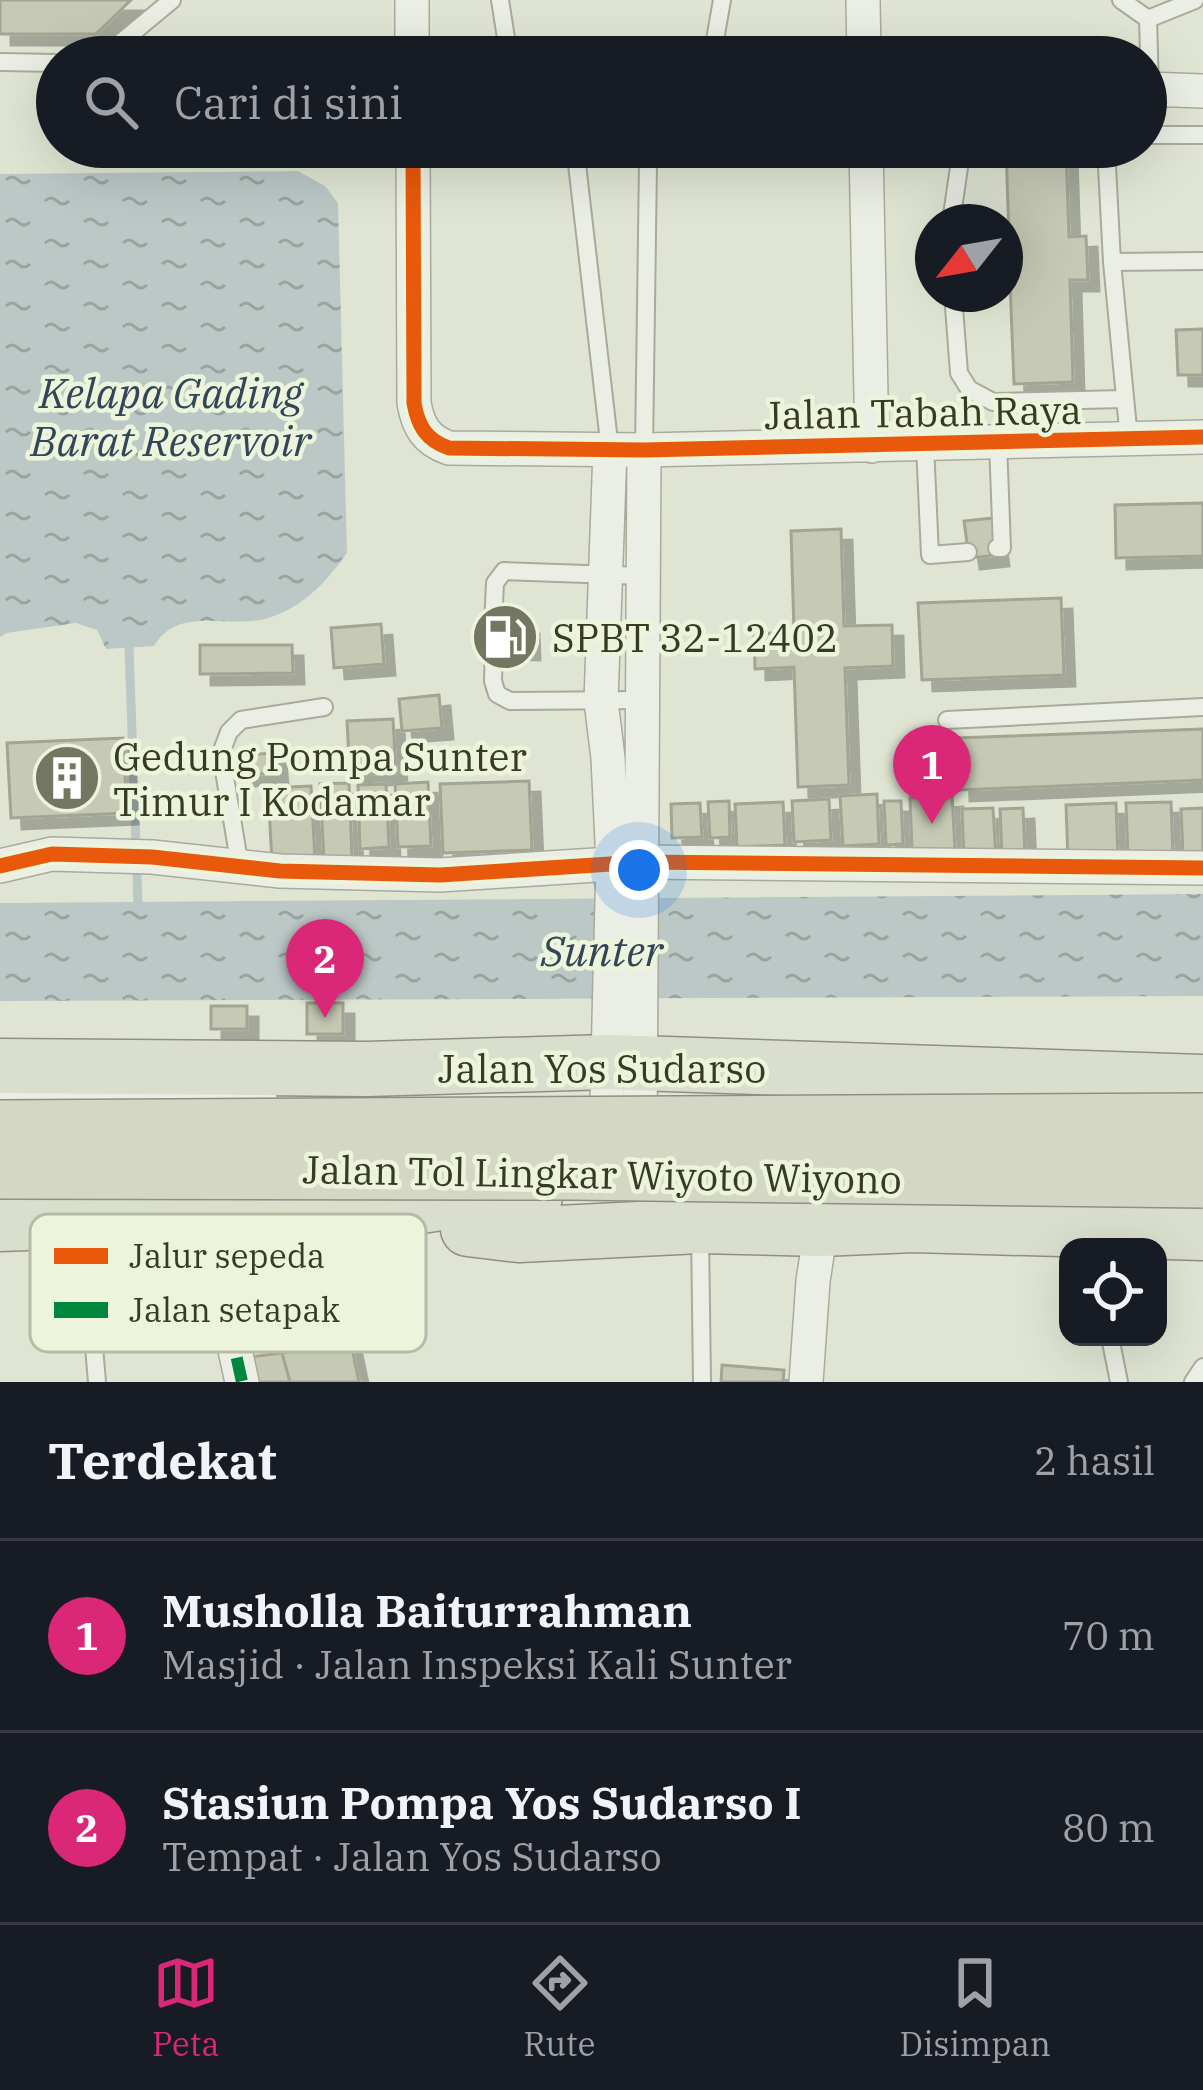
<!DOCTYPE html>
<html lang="id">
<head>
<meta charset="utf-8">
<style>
	:root { --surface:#171b24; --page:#242831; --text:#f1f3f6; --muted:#9ea1a6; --line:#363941; --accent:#db2777 }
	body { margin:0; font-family:"IBM Plex Serif",serif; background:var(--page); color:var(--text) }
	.controls { position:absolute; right:36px; bottom:36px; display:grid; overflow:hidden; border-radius:24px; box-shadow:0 12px 48px #0002 }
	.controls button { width:108px; height:108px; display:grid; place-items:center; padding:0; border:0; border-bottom:3px solid var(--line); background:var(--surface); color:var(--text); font:60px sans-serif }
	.compass { position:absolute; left:915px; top:204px; width:108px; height:108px; border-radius:50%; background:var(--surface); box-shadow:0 12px 48px #0002; rotate:239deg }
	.you { position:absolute; left:639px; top:870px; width:42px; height:42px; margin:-30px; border:9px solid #fff; border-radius:50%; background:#1a73e8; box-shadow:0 0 0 18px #1a73e833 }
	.badge { display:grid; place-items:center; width:78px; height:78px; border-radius:50%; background:var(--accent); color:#fff; font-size:39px; font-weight:700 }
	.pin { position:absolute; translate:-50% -99px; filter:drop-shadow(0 3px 6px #0008) }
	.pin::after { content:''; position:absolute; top:63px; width:42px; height:36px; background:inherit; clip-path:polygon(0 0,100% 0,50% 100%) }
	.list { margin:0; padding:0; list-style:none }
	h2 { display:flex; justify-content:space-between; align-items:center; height:156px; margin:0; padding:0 48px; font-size:51px }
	h2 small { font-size:39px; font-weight:400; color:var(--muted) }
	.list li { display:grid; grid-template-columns:78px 1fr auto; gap:36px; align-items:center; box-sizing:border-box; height:192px; padding:0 48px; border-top:3px solid var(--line) }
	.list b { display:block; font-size:45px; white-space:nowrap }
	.list p { margin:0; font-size:39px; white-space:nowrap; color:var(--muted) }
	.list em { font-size:39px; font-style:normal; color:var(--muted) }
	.icon { flex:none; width:66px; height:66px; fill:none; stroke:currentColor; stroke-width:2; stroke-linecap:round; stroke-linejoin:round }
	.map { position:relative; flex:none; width:1203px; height:1382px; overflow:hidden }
	.search { position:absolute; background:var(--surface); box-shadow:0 12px 48px #0002; left:36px; right:36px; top:36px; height:132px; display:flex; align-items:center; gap:30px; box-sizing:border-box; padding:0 42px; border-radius:66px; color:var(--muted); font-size:45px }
	.sheet { height:540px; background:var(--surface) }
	nav { display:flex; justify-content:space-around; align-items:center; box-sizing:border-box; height:168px; border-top:3px solid var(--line); background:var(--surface); font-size:33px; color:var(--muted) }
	nav a { display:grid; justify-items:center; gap:6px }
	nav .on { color:var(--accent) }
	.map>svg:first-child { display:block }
	.water { fill:url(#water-ripples) }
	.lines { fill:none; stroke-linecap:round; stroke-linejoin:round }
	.stream { stroke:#bbc8c6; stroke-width:9 }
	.building { fill:#c6c9b4; stroke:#a3a592; stroke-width:3; filter:url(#shadow) }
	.service-casing { stroke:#a8ab9b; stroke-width:20 }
	.minor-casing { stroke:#a8ab9b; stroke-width:36 }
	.trunk-casing { stroke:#8e9082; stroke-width:57 }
	.service { stroke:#ebeee4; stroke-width:16 }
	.minor { stroke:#ebeee4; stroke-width:33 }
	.trunk { stroke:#dadecd; stroke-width:54 }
	.motorway-bridge-casing { stroke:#8e9082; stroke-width:60; stroke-linecap:butt }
	.motorway-bridge { stroke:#d4d7c4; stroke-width:57 }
	.quiet { stroke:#00873e; stroke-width:12; stroke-dasharray:24 12; stroke-linecap:butt }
	.cycleway-casing { stroke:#ecf4db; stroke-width:22 }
	.cycleway { stroke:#e8590c; stroke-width:15 }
	.labels { text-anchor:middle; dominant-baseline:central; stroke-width:9; stroke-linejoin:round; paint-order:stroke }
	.street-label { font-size:39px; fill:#383a23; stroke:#ecf4db }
	.poi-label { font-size:39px; fill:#383a23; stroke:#ecf4db; text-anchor:start }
	.water-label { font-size:42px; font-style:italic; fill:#334558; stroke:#ecf4db }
	.key { fill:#ecf4db; stroke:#b6bca4; stroke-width:3 }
	.key-label { font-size:33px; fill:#383a23 }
</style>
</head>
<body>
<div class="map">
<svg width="1203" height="1382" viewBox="0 0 1203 1382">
	<defs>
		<pattern id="water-ripples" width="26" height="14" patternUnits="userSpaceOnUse" patternTransform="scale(3)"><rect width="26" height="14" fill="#bbc8c6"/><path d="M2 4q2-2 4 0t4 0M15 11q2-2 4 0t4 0" fill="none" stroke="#99a3a0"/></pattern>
		<filter id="shadow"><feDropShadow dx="11" dy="11" stdDeviation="0" flood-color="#0004"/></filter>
	</defs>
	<rect width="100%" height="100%" fill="#e0e5d3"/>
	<path class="water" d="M298,171L325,186L338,203L347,553C326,582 304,607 268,618C229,630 179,604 154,646L106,649L97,630L76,623L6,633L0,637V174Z
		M1203,894V996L0,1001V903Z"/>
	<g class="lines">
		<path class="stream" d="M129,647L138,903"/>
	</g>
	<path class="building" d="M0,0H131L96,34H0Z
		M1006,147H1066L1069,237L1086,236L1088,280H1070L1073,382L1014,384L1010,282H1005V238H1009Z
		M1203,329V375H1178L1176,330Z
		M1203,503V556L1116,558L1115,505Z
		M993,518L998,555L969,558L964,521Z
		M841,529L844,626L892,625L893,666L845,668L849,785L798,787L794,667L755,669L754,634L794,632L791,531Z
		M1061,598L1064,675L922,680L918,603Z
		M528,623L529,649L482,648L481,626Z
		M381,624L384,664L334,668L331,628Z
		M200,645H292L293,673L200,674Z
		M439,695L442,728L402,731L399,699Z
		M393,719L396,773L350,775L347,721Z
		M1203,729V780L959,790L957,738Z
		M123,738L127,813L11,818L7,743Z
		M275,753L277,773L243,775L242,755Z
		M529,781L532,850L443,853L440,784Z
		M428,782L431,846L398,847L395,784Z
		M349,783L352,858L324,859L320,784Z
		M386,784L389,847L360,849L358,785Z
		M311,786L315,860L272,862L268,788Z
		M877,794L879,844L843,846L840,796Z
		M952,796L955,849L912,851L910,798Z
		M829,799L831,840L794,842L792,801Z
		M729,801L730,837L710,838L708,802Z
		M884,801H901L903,844L886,845Z
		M783,802L785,845L737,847L735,804Z
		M1171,802L1173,855L1128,857L1126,803Z
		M700,803L702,837L672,838L671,804Z
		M1116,803L1118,858L1068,860L1066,805Z
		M993,808L996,859L964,860L962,809Z
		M1023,808L1025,856L1002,857L1000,809Z
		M1203,808V853L1183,854L1181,809Z
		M307,1003H343V1034H307Z
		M211,1006H247V1029H211Z
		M350,1339L359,1382H290L282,1353Z
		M282,1353L290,1382H249L242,1358Z
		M722,1365L784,1370L783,1382H721Z"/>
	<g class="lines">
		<g class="service-casing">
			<path id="service" d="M500,0L509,57
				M1121,0L1148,19
				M1148,19L1150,89
				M1148,19L1195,0
				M80,57L119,44L172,0
				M712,57L722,0
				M0,62L57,63
				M1146,135H1203
				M575,147L610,450
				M1106,147L1112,262L1129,439
				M951,222L962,147
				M1112,262L1203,261
				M953,294L959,373L969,389L993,402L1124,399
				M925,445L930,555L968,552
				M644,450L648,163L658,147
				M997,548H1002L998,443
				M493,625L495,583L504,571L643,576
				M494,648L493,681L497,694L510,701L642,700
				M947,720L1203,707
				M240,867L221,753L229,732L241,720L324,707
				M0,1094L269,1099
				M84,1230L97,1382
				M700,1233L702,1382
				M1110,1337L1119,1382
				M1193,1382L1203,1367"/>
		</g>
		<g class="minor-casing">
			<path id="minor" d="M412,0V57
				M863,0L864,57
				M1146,89L1203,91
				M413,147L414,403C418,426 426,440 449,448L644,450L1203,437
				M866,147L872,446
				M0,866L52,854L152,857L280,871L440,875L642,862L1203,868
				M606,1138L613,863L608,758L601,701L610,450
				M640,1138L644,450
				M206,1217L242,1382
				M806,1382L813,1281L821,1229"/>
		</g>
		<g class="trunk-casing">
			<path id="trunk" d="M0,1066L367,1069L608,1062L1203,1082
				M0,1224L396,1210L471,1198L535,1197
				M468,1229L519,1235L699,1226L821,1229L913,1225L1203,1233"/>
		</g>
		<use href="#service" class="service"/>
		<use href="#minor" class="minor"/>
		<use href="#trunk" class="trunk"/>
		<g class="motorway-bridge-casing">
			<path id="motorway-bridge" d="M0,1129L1203,1122
				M0,1170L571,1171L1203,1179"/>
		</g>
		<use href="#motorway-bridge" class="motorway-bridge"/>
		<path class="quiet" d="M206,1217L242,1382"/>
		<g class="cycleway-casing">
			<path id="cycleway" d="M413,147L414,403C418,426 426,440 449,448L644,450L1203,437
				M0,866L52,854L152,857L280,871L440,875L642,862L1203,868"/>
		</g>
		<use href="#cycleway" class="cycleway"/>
	</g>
	<defs>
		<g id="fuel-disc" transform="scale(3.45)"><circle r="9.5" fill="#737661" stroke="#ecf4db"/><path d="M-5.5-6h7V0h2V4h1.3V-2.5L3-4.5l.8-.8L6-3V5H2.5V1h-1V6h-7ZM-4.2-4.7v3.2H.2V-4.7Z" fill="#fff"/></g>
		<g id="building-disc" transform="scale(3.45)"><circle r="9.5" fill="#737661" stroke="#ecf4db"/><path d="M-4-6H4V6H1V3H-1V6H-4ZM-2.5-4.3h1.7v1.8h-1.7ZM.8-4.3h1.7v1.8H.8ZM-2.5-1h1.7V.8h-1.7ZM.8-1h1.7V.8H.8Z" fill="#fff"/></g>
	</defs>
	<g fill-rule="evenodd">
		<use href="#fuel-disc" x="505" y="637"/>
		<use href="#building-disc" x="67" y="778"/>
	</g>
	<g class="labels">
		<g class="street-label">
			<text transform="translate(923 412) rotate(-1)">Jalan Tabah Raya</text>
			<text x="602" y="1068">Jalan Yos Sudarso</text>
			<text transform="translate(602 1174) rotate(1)">Jalan Tol Lingkar Wiyoto Wiyono</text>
		</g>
		<g class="poi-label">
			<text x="552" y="637">SPBT 32-12402</text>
			<text x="113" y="756">Gedung Pompa Sunter<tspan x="113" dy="45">Timur I Kodamar</tspan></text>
		</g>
		<g class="water-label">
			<text x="171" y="392">Kelapa Gading<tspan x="171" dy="48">Barat Reservoir</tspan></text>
			<text x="602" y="950">Sunter</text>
		</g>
	</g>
	<rect x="30" y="1214" width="396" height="138" rx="18" class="key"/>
	<rect x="54" y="1248" width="54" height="16" fill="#e8590c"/>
	<rect x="54" y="1302" width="54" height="16" fill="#00873e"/>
	<g class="key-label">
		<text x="129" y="1268">Jalur sepeda</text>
		<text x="129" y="1322">Jalan setapak</text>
	</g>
</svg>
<div class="controls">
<button><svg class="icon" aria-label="locate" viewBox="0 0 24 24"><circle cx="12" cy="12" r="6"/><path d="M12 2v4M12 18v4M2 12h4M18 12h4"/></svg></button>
</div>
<svg class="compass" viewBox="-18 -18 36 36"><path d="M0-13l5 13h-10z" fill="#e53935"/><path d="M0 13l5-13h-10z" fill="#9ea1a6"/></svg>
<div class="you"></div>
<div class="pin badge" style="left:932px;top:824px">1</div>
<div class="pin badge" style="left:325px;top:1018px">2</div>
<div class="search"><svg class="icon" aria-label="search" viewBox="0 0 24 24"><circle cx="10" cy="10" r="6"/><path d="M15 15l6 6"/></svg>Cari di sini</div>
</div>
<section class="sheet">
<h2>Terdekat<small>2 hasil</small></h2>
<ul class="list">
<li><span class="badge">1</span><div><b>Musholla Baiturrahman</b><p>Masjid · Jalan Inspeksi Kali Sunter</p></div><em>70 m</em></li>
<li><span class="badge">2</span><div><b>Stasiun Pompa Yos Sudarso I</b><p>Tempat · Jalan Yos Sudarso</p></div><em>80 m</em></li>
</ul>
</section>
<nav>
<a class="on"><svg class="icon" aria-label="map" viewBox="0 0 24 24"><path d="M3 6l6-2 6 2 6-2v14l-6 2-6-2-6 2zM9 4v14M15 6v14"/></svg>Peta</a>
<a><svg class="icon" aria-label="directions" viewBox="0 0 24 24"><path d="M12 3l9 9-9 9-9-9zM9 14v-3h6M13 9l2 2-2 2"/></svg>Rute</a>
<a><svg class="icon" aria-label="saved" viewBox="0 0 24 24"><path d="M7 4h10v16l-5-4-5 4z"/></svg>Disimpan</a>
</nav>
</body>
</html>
